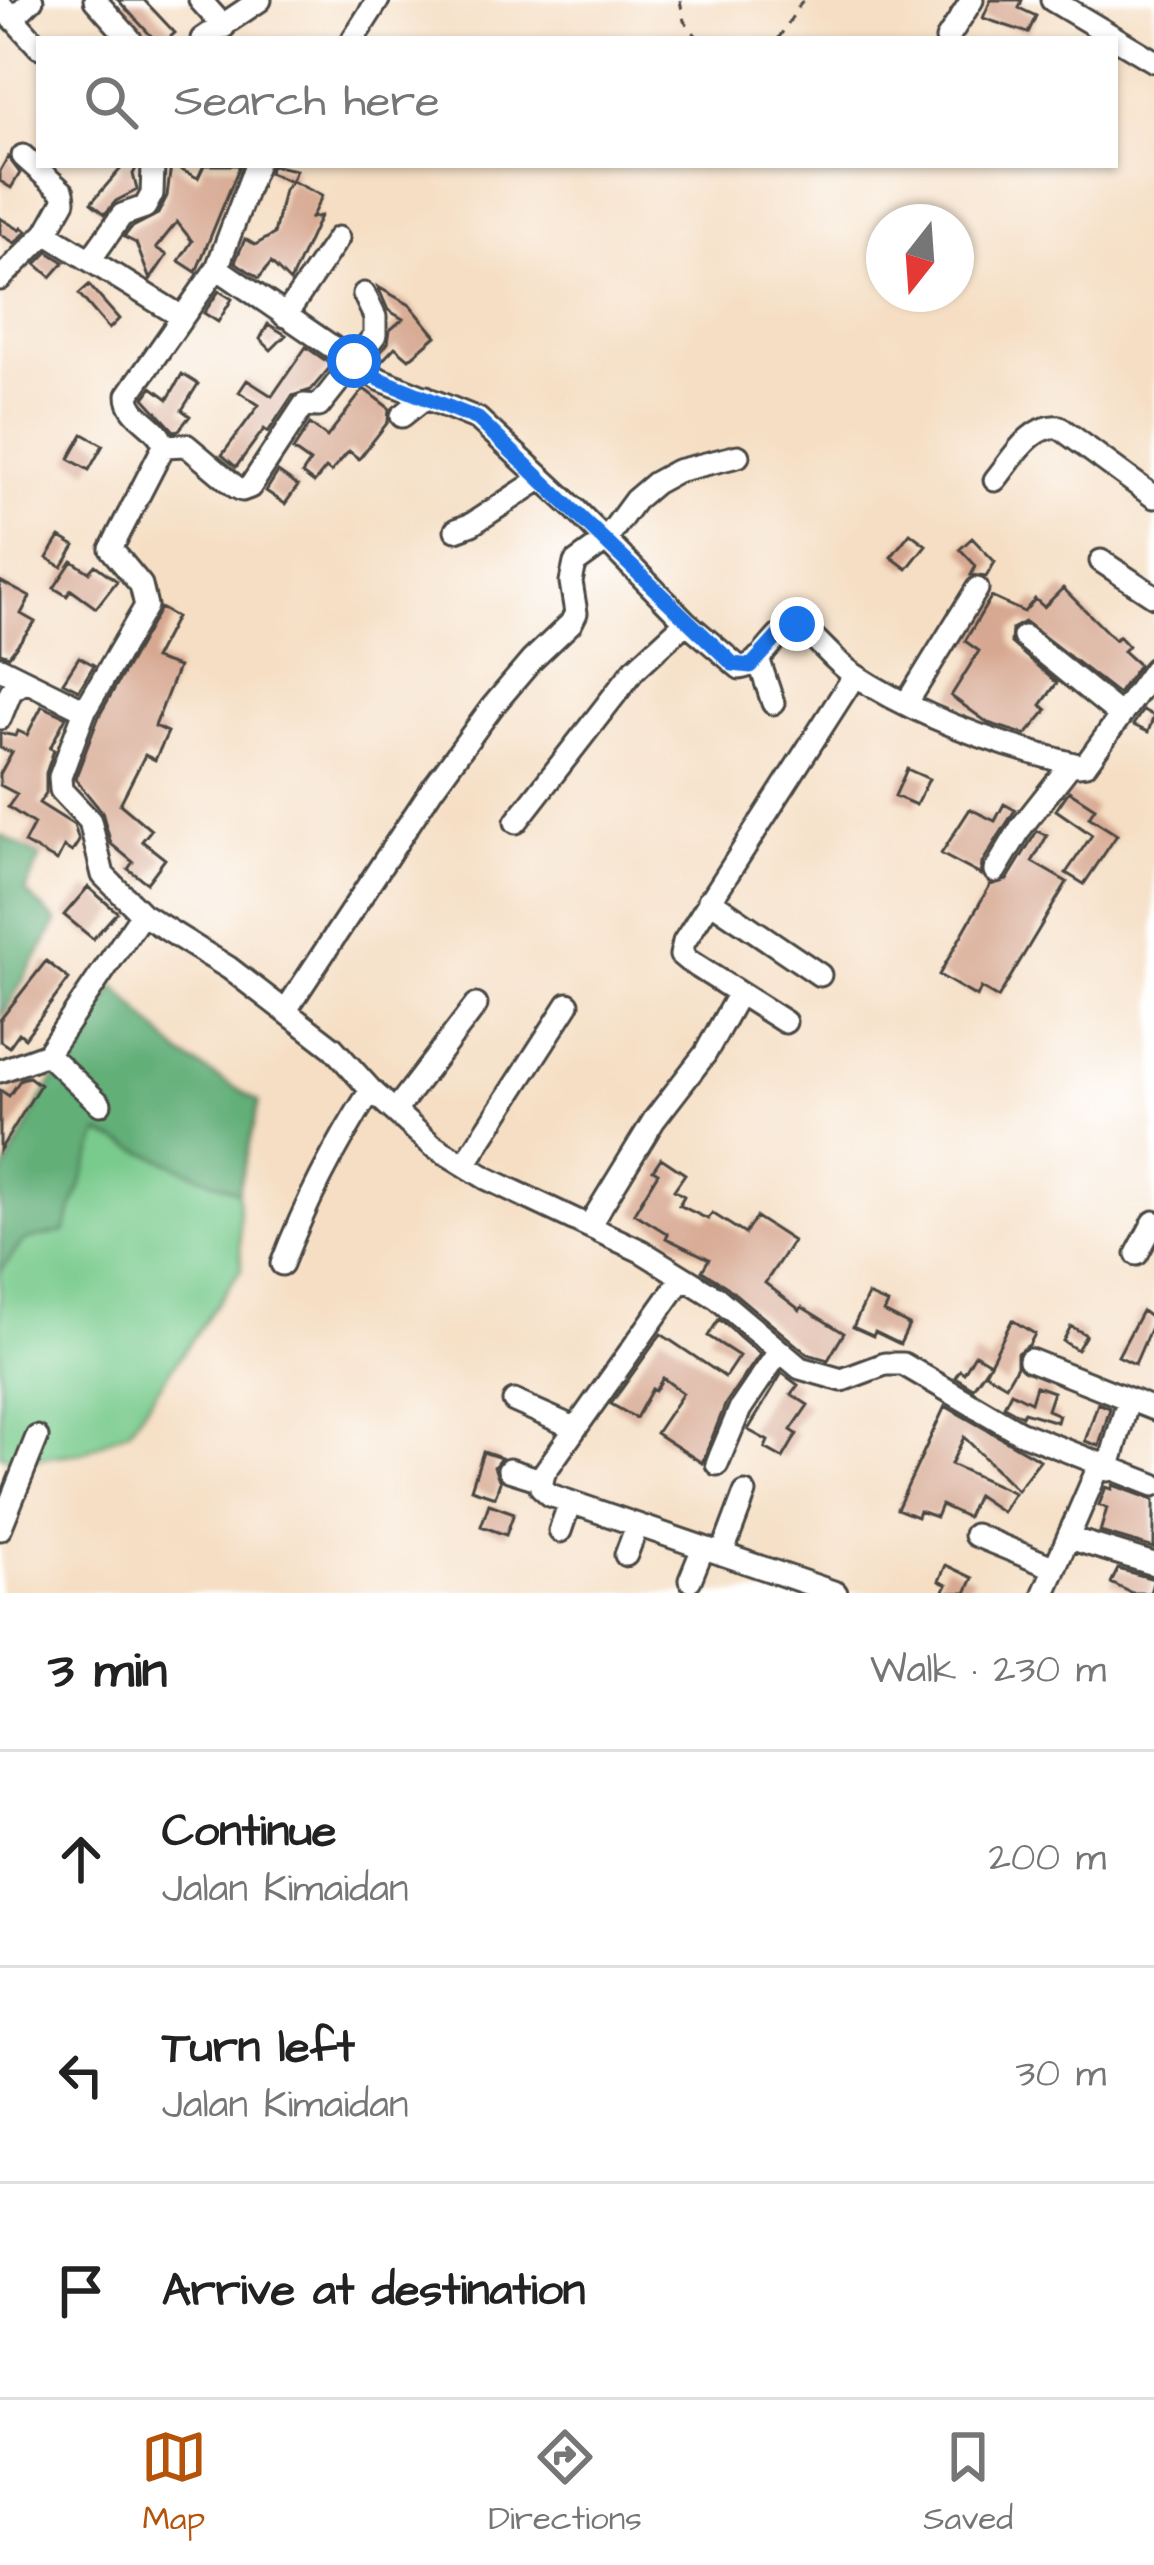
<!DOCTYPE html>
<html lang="en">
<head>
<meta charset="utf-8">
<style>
	:root { --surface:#fff; --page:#f6f6f6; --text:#222; --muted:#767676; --line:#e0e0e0; --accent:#b45309 }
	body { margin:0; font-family:"Architects Daughter",sans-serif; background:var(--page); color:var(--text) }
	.compass { position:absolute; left:866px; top:204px; width:108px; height:108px; border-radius:50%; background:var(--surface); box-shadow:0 3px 9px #0004; rotate:197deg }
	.stop { position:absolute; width:36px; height:36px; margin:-27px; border:9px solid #1a73e8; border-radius:50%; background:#fff }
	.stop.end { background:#1a73e8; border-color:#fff; box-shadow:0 3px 12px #0008 }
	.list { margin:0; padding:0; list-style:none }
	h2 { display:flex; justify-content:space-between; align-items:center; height:156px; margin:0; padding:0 48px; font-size:51px }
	h2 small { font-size:39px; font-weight:400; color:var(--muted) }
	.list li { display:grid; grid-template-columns:78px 1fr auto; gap:36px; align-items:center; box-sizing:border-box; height:216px; padding:0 48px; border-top:3px solid var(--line) }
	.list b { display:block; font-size:45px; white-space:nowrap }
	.list p { margin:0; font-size:39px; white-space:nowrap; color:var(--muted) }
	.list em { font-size:39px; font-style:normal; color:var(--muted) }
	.icon { flex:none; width:66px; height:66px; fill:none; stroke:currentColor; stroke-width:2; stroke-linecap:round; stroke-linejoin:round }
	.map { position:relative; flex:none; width:1154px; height:1593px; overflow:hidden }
	.search { position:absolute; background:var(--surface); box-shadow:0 3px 9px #0004; left:36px; right:36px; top:36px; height:132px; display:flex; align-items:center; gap:30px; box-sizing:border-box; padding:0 42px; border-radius:0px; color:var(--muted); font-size:45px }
	.sheet { height:804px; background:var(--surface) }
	nav { display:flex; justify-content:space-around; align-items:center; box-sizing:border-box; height:168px; border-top:3px solid var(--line); background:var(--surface); font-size:33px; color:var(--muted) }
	nav a { display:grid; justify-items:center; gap:6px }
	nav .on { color:var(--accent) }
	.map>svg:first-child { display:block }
	.green { fill:#79cb8d; stroke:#527b5c; stroke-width:3 }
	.forest { fill:#62af78; stroke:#466d52; stroke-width:3 }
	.building { fill:#d7a891 }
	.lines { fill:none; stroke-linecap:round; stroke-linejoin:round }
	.minor-casing { stroke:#494642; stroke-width:27 }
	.path { stroke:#494642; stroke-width:3; stroke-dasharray:9 9; stroke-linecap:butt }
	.minor { stroke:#fff; stroke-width:21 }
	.route { stroke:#1a73e8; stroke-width:15 }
</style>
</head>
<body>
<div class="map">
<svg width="1154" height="1593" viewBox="0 0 1154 1593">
	<rect width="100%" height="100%" fill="#fff"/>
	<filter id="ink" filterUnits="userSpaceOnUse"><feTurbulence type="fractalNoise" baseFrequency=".00833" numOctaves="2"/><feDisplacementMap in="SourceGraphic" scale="24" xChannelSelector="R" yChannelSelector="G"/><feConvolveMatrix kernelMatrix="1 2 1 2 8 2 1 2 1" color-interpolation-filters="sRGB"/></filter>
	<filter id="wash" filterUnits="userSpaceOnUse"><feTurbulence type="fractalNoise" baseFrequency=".004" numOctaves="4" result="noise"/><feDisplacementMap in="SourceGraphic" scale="48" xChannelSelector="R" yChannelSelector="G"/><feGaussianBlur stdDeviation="2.7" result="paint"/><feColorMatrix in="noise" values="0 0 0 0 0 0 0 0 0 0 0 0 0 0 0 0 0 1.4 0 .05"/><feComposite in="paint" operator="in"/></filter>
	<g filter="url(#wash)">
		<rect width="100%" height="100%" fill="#f5dec3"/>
		<path class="green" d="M99,1133L238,1192L241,1269L129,1430L82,1453L16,1461L0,1454V1272L24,1240L64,1231Z"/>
		<path class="forest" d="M0,835L41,857L25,891L57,922L1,1018Z
			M115,986L182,1056L259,1102L238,1192L99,1133L64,1232L24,1240L0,1272V1180L41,1099Z"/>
		<g id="blocks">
			<path class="building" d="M118,0H144L175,33L168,39H154Z
				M991,0H1022L1019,8L1036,16L1028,33L983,18Z
				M8,157L20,173L11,188L0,181V171Z
				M124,165H138L133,174L137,190L116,201L105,214L91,203Z
				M171,165L198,178L204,165H240L196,272L179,261L192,241L177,222L156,248L167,255L150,280L136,243L124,237L131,228L158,214L167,196Z
				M271,165L296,170L291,182L269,173Z
				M292,181L322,196L311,218L320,216L290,282L271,263L259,278L235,262L245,239L255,245L274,234L284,190Z
				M0,218L20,230L22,227L27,231L15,243L0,234Z
				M48,252L64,262L51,277L36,264Z
				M89,285L119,319L109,329L79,294Z
				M378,287L410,305L436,336L409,359L395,347L381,362L376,358L388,343L390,330L403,319L388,310Z
				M219,291L232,299L218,322L204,313Z
				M268,324L286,335L271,350L260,339Z
				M306,347L332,365L311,390L292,396L268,432L264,429L236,467L222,455L259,405L239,392L247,380L272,396Z
				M182,374L198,384L182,410L190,416L179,430L174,431L144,398L152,387L168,399Z
				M364,389L389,408L388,422L359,459L349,451L331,472L326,468L314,483L302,474L310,462L293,450L310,424L327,437Z
				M83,434L103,445L89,470L69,459Z
				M278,472L298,486L285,504L266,491Z
				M910,533L926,545L907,569L891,557Z
				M60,537L75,546L62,567L47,558Z
				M972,538L995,562L986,577L971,575L976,566L960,549Z
				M72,561L89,572L95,565L117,581L96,608L71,590L67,596L54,588Z
				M0,581L30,597L21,614L35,622L9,656L0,653Z
				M1063,588L1115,640L1119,636L1128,646L1123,651L1139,665L1118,694L1025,622L1012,629L1011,643L1057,683L1041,705L1047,710L1026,735L988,723L951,696L979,651L965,641L991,597L1024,612L1035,599L1044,607Z
				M160,608L176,617L154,659L178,667L155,726L168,732L155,760L145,755L120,804L151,830L142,841L165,859L147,883L128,869L133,862L111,844L102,812L75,779L99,716Z
				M79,657L94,665L79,690L63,682Z
				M42,706L66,717L50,748L54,750L46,773V793L39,803L74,825L79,841L72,852L64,847L57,861L24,843L34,824L8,807L17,794L0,785V774L12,752L0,748V733L16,736L18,731L27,735Z
				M1143,710L1154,716L1148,732L1133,725Z
				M907,769L929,779L916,805L895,796Z
				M1069,791L1095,808L1089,817L1117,835L1084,884L1066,873L1092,835L1056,810Z
				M1004,804L1015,810L982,863L981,875L941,854L970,809L995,821Z
				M1037,831L1047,836L1032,862L1067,882L998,998L981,988L977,997L939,975L990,885L1007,880Z
				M88,887L117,912L93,939L64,915Z
				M46,961L69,979L25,1038L19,1033L9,1047L0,1041V1020Z
				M29,1077L40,1085L0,1150V1090L9,1096L21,1079Z
				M661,1158L685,1174L674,1190L684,1196L679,1205L708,1219L712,1213L745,1234L756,1217L793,1241L765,1283L800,1310L802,1307L844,1333L828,1360L807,1354L727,1287L702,1271L709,1259L666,1238L668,1234L634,1213L658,1173L653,1170Z
				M868,1295L888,1304L884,1312L909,1325L900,1344L875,1332L873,1336L853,1327Z
				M1142,1311L1154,1320L1135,1364L1118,1356Z
				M719,1319L760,1354L726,1403L702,1463L656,1433L683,1393L663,1378L655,1391L652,1389L636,1418L611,1404L661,1334L725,1377L739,1356L708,1336Z
				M1012,1320L1035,1334L1029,1345L1017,1353V1366L1006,1385L985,1373Z
				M1071,1326L1086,1335L1077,1350L1063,1341Z
				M975,1354L990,1363L973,1388L955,1377L960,1370L964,1373Z
				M782,1373L798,1385L791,1394L808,1405L791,1430L797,1434L783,1458L765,1448L768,1441L748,1430Z
				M1036,1386L1053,1392L1047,1410L1059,1415L1057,1422L1024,1412L1022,1416L1004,1406L1011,1392L1031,1402Z
				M1098,1403L1110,1408L1099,1446L1085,1441Z
				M945,1406L1040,1460L1017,1490L964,1437L951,1464L1014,1493L1002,1512L977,1495L967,1517L941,1505L936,1517L919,1511L917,1517L897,1509Z
				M483,1452L501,1458L494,1467L500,1482L495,1497L471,1489Z
				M1113,1485L1154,1500V1548L1100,1532L1107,1508L1099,1505L1106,1487L1112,1489Z
				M489,1504L514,1513L506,1535L481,1526Z
				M946,1565L973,1578L966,1593H943L947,1585L939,1581Z
				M1118,1569L1154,1579L1150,1593H1132L1111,1583Z"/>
		</g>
	</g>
	<g filter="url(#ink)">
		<use href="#blocks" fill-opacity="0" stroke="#494642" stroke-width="3"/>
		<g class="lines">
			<g class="minor-casing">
				<path id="minor" d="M95,0L130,39
					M200,0L224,27
					M1052,0L1154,61
					M0,4L39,47
					M12,19L32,0
					M202,39L260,0
					M353,39L378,0
					M947,39L972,0
					M256,165L217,268L128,395C128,418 159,424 164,446L111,549L141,585L146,606L85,710L60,777L61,790L90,821L103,875L142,914L229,968L333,1048L371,1090L432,1145L486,1178L641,1251L683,1277L717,1298L800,1368L842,1380L885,1364H903L1019,1432L1154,1485
					M46,233L182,317
					M90,260L122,215L145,207L152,194L153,165
					M217,268L379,379L478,419L575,509L686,622L740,668C765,664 773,631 797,624C818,638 832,660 853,674C920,718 1001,746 1078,765L1086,764L1154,669
					M0,279L46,233L64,201L63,192L23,156
					M285,316L338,238
					M402,416L426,397
					M164,446L186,445L236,487L242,490L250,487L304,405L319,406L375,335V317L364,294
					M995,480C1012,460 1030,424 1059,427L1154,497
					M456,530L472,524L542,478
					M1101,561L1154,596
					M1024,637L1120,715
					M758,658L773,703
					M0,668L85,710
					M906,704L977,589
					M0,718L11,691L26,681
					M516,822L634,670L686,622
					M995,871L1022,826L1071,764
					M709,900L820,975
					M286,1010L432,789L492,707L532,660L571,623L576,613L571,582L575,563L604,542L635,500L655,483L677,471L738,456
					M785,1022L687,960L681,955L684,942L855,675
					M47,1054L100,1104
					M0,1071L47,1054L142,914
					M395,1111L476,1005
					M465,1164L568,1004
					M589,1226L654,1120L705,1054L739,993
					M1137,1254L1154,1222
					M282,1264C306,1202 335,1146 371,1090
					M683,1277L544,1473L541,1487L550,1495L836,1593
					M1030,1360L1154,1409
					M514,1401L575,1428
					M717,1464L740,1409L778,1353
					M509,1470L541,1480
					M1108,1470L1128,1401
					M0,1529L37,1437
					M560,1531L570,1502
					M975,1535L1055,1568
					M1069,1538L1154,1564
					M722,1554L745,1493
					M626,1555L637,1526
					M690,1580L703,1548
					M1044,1593L1099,1466"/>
			</g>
			<path class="path" d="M680,0L684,21L699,39
				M778,39L803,0"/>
			<use href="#minor" class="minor"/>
		</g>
	</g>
	<g class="lines" filter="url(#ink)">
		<path class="route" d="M354,361L379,379L478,419L733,664L751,666L783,631L797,624"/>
	</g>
</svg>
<svg class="compass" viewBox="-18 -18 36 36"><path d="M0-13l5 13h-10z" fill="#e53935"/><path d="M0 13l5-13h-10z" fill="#767676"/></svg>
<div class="stop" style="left:354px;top:361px"></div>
<div class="stop end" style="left:797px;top:624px"></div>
<div class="search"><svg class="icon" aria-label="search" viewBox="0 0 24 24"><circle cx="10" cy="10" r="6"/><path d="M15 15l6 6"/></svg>Search here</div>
</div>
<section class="sheet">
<h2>3 min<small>Walk · 230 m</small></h2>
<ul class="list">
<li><svg class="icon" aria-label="ahead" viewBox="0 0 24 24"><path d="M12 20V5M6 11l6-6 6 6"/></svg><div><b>Continue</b><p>Jalan Kimaidan</p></div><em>200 m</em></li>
<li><svg class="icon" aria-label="left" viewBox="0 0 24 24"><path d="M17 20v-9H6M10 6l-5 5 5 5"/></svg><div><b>Turn left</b><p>Jalan Kimaidan</p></div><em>30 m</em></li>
<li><svg class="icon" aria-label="arrive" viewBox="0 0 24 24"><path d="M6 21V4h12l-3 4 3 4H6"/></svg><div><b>Arrive at destination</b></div></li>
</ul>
</section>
<nav>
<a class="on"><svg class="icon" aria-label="map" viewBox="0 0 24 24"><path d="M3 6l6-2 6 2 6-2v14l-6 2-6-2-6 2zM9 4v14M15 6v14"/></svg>Map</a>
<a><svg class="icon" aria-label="directions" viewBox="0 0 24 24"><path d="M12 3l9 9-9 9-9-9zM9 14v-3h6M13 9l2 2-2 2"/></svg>Directions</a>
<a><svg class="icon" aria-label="saved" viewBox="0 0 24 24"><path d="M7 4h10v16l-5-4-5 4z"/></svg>Saved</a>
</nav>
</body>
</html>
